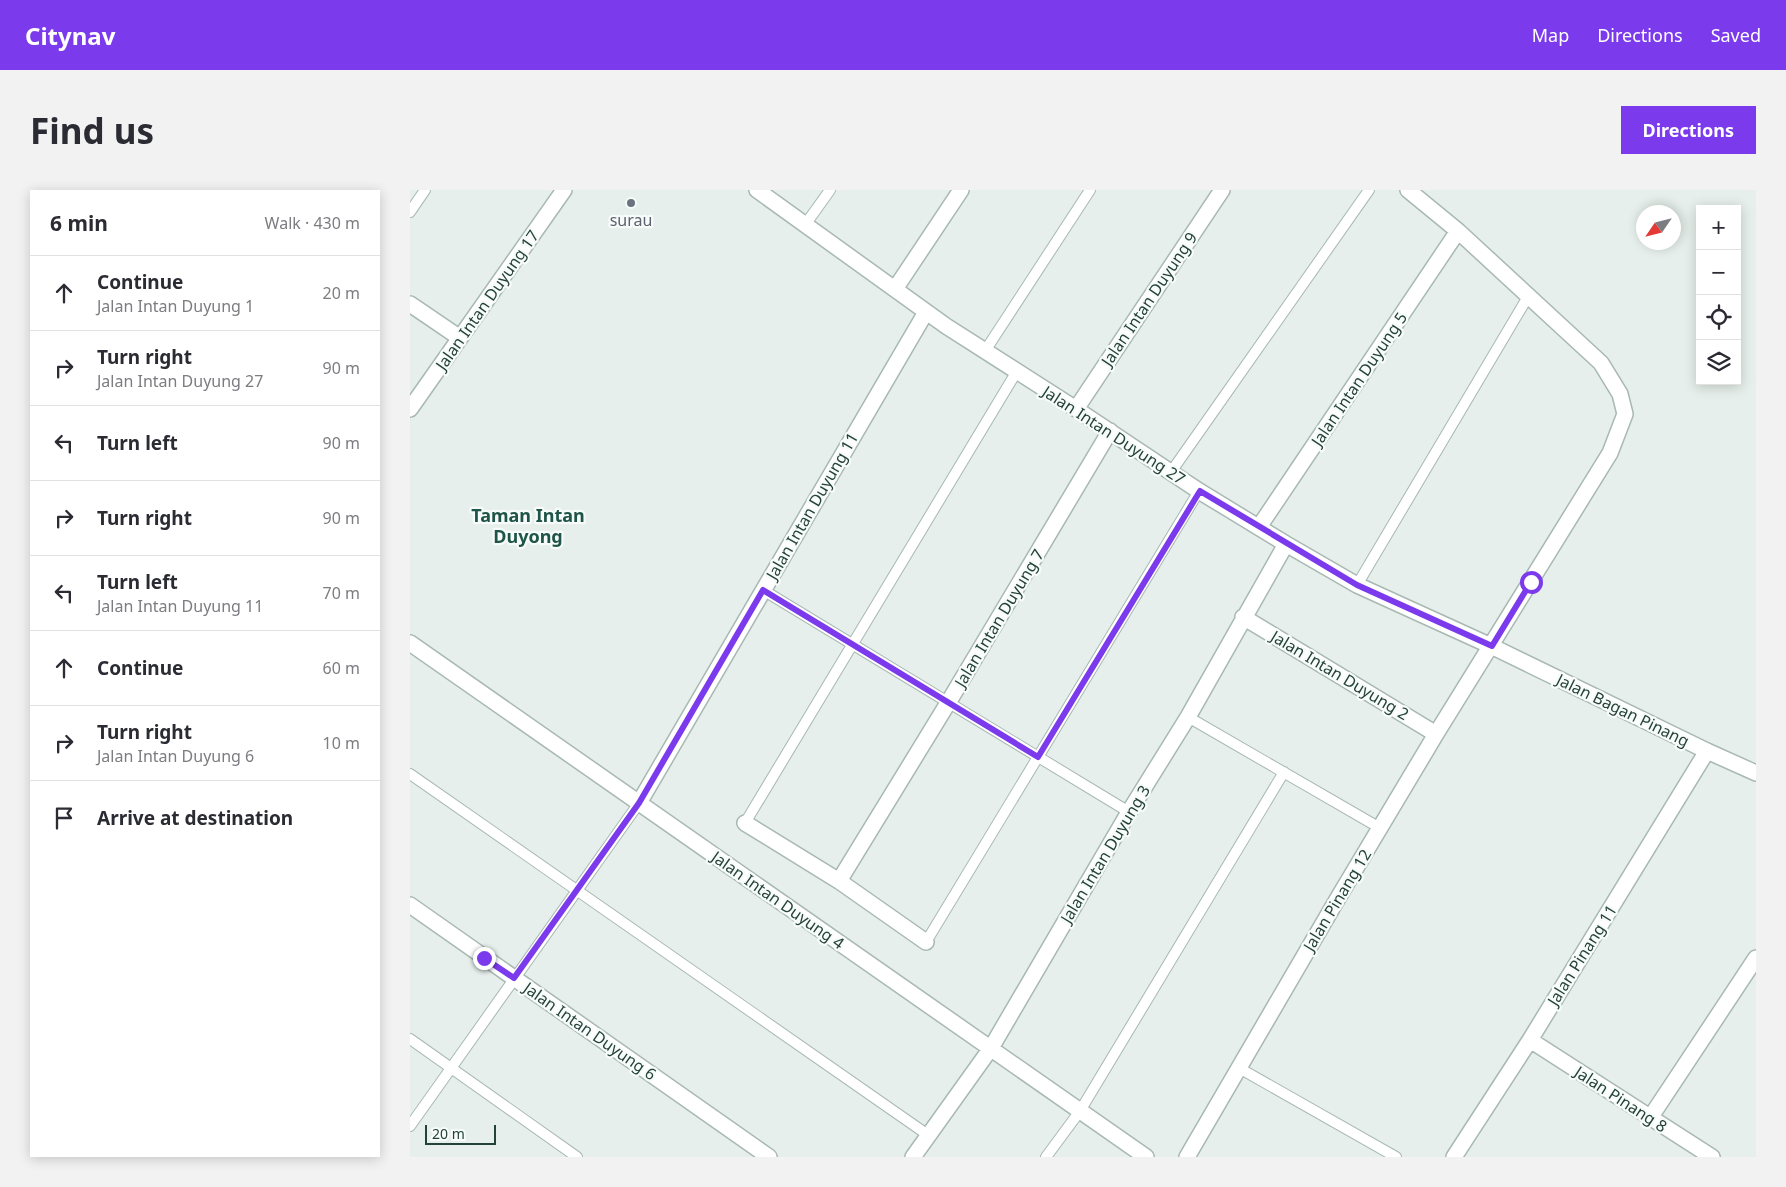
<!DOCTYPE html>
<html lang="en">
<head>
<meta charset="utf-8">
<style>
	:root { --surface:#fff; --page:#f2f2f3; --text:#2b2b33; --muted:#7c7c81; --line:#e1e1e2; --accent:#7c3aed }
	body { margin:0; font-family:"Noto Sans",sans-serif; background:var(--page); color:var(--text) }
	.controls { position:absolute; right:15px; top:15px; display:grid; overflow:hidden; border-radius:0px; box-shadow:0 2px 12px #0003 }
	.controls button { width:45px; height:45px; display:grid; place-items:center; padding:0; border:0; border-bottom:1px solid var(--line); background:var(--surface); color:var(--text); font:25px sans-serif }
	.compass { position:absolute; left:1226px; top:15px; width:45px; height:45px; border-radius:50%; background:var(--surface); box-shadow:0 2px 12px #0003; rotate:235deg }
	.scale { position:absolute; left:15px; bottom:12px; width:71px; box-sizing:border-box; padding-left:5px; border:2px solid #24423a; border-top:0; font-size:14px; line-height:18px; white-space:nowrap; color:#24423a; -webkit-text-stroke:4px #f7fbf9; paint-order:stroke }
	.stop { position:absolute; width:15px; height:15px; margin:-11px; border:4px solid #7c3aed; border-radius:50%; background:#fff }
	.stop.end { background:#7c3aed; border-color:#fff; box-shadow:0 1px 5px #0008 }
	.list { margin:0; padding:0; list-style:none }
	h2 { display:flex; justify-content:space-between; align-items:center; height:65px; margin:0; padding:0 20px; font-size:21px }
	h2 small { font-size:16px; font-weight:400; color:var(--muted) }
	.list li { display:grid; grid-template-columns:32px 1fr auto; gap:15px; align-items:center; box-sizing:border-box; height:75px; padding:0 20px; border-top:1px solid var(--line) }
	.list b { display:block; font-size:19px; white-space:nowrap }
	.list p { margin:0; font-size:16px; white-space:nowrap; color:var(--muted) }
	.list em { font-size:16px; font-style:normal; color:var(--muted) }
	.icon { flex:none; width:28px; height:28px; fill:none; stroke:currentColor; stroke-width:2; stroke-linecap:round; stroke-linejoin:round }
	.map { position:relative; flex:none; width:1346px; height:967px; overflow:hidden; border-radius:0px }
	header { display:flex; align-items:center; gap:30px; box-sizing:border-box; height:70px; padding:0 25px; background:var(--accent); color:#fff }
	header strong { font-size:24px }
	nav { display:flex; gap:28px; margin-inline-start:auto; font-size:18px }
	.intro { display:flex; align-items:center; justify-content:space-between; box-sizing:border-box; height:120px; padding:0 30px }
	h1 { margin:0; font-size:35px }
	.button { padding:12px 22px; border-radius:0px; background:var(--accent); color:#fff; font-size:18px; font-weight:700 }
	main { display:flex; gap:30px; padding:0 30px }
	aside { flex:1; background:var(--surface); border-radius:0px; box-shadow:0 2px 12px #0003 }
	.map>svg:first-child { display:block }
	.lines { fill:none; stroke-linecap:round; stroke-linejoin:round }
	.service-casing { stroke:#a8b8b2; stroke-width:12 }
	.minor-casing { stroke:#a8b8b2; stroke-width:18 }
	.service { stroke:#fff; stroke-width:10 }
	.minor { stroke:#fff; stroke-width:15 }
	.route { stroke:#7c3aed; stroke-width:6 }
	.worship-dot { fill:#6b7280; stroke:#f7fbf9; stroke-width:2 }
	.labels { text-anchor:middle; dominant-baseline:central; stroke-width:4.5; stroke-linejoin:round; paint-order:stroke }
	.worship-label { font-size:16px; fill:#5b616d; stroke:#f7fbf9 }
	.street-label { font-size:16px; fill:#24423a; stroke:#f7fbf9 }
	.neighbourhood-label { font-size:18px; font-weight:bold; fill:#1f5548; stroke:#f7fbf9 }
</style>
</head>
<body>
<header>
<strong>Citynav</strong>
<nav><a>Map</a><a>Directions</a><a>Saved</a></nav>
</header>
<div class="intro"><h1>Find us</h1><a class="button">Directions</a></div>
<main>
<aside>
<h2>6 min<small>Walk · 430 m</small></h2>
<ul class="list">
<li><svg class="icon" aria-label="ahead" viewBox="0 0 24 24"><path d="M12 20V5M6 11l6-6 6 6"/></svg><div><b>Continue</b><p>Jalan Intan Duyung 1</p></div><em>20 m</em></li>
<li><svg class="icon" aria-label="right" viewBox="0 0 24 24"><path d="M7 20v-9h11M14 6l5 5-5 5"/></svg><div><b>Turn right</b><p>Jalan Intan Duyung 27</p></div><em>90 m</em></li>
<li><svg class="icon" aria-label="left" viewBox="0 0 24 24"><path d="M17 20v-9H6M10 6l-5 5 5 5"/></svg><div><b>Turn left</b></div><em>90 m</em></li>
<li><svg class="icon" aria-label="right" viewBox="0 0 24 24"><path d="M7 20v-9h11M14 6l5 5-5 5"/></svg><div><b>Turn right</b></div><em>90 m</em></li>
<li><svg class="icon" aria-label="left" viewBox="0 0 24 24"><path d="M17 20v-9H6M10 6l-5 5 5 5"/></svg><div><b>Turn left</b><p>Jalan Intan Duyung 11</p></div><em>70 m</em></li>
<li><svg class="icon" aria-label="ahead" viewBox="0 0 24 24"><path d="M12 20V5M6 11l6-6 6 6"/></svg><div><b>Continue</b></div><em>60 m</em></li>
<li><svg class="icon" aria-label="right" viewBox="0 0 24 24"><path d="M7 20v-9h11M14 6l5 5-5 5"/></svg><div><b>Turn right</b><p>Jalan Intan Duyung 6</p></div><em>10 m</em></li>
<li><svg class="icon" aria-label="arrive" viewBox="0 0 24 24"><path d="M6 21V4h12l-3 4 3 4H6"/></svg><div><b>Arrive at destination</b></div></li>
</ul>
</aside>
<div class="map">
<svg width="1346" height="967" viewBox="0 0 1346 967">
	<rect width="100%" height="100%" fill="#e6efeb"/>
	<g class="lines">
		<g class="service-casing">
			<path id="service" d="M0,22L15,0
				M395,35L420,0
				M575,161L680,0
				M761,282L959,0
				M947,395L1119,105
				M353,400L719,622
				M778,527L970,638
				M0,584L518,945
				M335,633L607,181
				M516,752L789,301
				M0,849L167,967
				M829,878L986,967
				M0,936L229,613
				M636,967L670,921L874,582"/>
		</g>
		<g class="minor-casing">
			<path id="minor" d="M347,0L536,136L666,219L789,301L876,354L947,395L1081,456L1297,561L1346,583
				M485,99L551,0
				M0,114L50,148
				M0,219L154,0
				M666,219L812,0
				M849,337L1048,41
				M833,427L1026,544
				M0,453L736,967
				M229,613L516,122
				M335,633L429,691L516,752
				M429,691L538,513L700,241
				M0,715L359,967
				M1120,850L1302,967
				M1240,928L1346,768
				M503,967L581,858L719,622L778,527L876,354
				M777,967L928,708L1026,544L1200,263L1215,224L1210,204L1191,173L1048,41L998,0
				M1044,967L1120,850L1297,561"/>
		</g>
		<use href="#service" class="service"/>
		<use href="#minor" class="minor"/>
	</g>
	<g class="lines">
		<path class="route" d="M74,768L104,788L229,613L353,400L628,567L790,301L947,395L1082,456L1121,392"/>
	</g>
	<circle class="worship-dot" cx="221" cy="13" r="5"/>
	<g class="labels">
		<g class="worship-label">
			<text x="221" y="30">surau</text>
		</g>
		<g class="street-label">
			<text transform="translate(739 109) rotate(-56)">Jalan Intan Duyung 9</text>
			<text transform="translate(77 110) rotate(-55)">Jalan Intan Duyung 17</text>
			<text transform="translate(949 189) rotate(-56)">Jalan Intan Duyung 5</text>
			<text transform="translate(704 245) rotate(33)">Jalan Intan Duyung 27</text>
			<text transform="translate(402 316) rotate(-60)">Jalan Intan Duyung 11</text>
			<text transform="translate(589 428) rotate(-59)">Jalan Intan Duyung 7</text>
			<text transform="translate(930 485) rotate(31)">Jalan Intan Duyung 2</text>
			<text transform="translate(1213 520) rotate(26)">Jalan Bagan Pinang</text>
			<text transform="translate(695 664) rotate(-59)">Jalan Intan Duyung 3</text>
			<text transform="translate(368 710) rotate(35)">Jalan Intan Duyung 4</text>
			<text transform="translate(927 710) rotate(-59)">Jalan Pinang 12</text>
			<text transform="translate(1172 765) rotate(-58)">Jalan Pinang 11</text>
			<text transform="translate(180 841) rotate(35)">Jalan Intan Duyung 6</text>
			<text transform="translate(1211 909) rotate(33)">Jalan Pinang 8</text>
		</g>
		<g class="neighbourhood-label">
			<text x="118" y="325">Taman Intan<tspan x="118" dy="21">Duyong</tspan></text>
		</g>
	</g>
</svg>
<div class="controls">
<button>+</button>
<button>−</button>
<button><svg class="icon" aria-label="locate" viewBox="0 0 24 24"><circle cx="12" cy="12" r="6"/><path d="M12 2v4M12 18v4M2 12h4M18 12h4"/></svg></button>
<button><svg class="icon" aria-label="layers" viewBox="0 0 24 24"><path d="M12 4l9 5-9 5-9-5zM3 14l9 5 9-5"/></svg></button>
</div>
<svg class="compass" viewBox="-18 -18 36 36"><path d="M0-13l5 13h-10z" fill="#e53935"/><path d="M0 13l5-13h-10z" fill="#7c7c81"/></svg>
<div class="scale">20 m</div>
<div class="stop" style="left:1121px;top:392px"></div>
<div class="stop end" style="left:74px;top:768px"></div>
</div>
</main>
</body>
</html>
